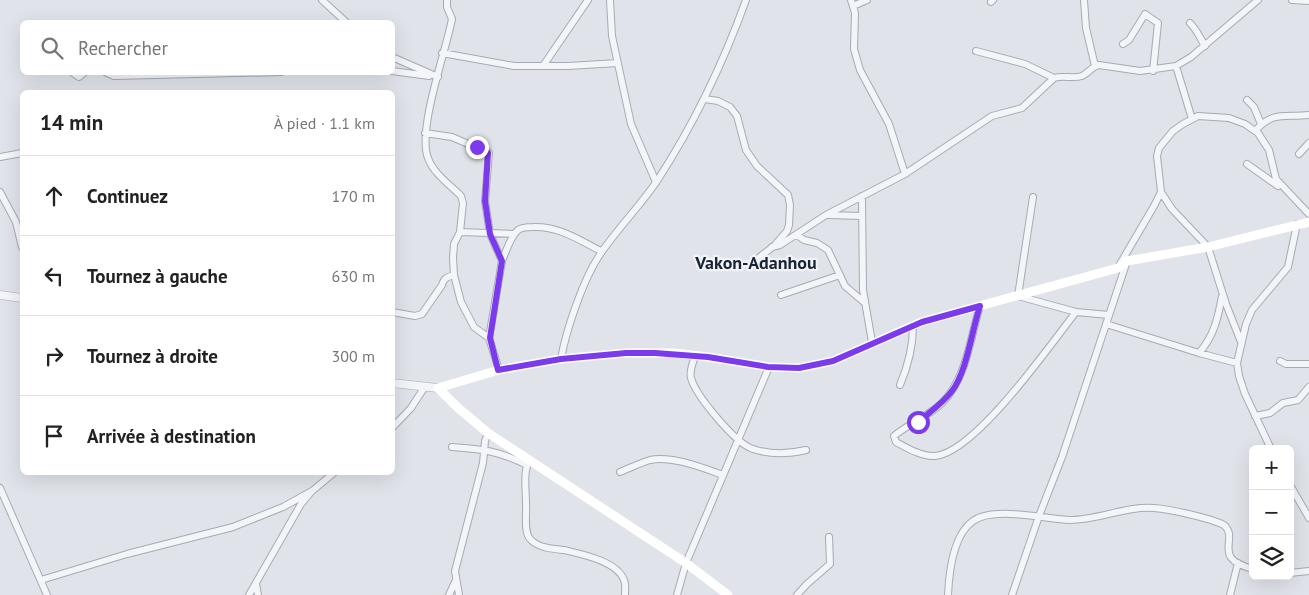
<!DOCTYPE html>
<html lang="fr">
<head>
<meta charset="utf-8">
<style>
	:root { --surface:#fff; --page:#f6f6f6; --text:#222; --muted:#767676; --line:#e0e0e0 }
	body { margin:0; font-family:"PT Sans",sans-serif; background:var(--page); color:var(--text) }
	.controls { position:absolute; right:15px; bottom:15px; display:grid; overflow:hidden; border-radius:8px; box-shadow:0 5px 20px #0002 }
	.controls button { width:45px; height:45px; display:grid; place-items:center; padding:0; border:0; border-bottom:1px solid var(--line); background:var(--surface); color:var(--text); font:25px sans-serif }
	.stop { position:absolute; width:15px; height:15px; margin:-11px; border:4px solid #7c3aed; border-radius:50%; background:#fff }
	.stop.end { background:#7c3aed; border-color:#fff; box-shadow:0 1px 5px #0008 }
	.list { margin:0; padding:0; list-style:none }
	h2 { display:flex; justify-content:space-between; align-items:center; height:65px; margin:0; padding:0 20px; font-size:21px }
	h2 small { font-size:16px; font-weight:400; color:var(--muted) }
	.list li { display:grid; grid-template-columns:32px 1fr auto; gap:15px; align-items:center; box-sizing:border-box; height:80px; padding:0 20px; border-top:1px solid var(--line) }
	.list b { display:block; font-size:19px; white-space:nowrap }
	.list em { font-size:16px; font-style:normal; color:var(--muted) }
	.icon { flex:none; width:28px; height:28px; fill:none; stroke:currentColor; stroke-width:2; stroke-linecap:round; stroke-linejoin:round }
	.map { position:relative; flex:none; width:1309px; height:595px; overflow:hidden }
	.search { position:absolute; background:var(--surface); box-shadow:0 5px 20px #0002; left:20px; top:20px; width:375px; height:55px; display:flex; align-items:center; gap:12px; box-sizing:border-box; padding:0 18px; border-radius:8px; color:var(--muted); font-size:19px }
	.panel { position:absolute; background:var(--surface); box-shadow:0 5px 20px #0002; left:20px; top:90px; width:375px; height:385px; border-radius:8px }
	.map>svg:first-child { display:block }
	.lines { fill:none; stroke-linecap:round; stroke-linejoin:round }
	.minor-casing { stroke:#a5abb4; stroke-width:8 }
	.tertiary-casing { stroke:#a5abb4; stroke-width:9 }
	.minor { stroke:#f3f5f8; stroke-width:6 }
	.tertiary { stroke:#f3f5f8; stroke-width:8 }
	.secondary { stroke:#fff; stroke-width:9 }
	.route { stroke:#7c3aed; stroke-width:6 }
	.labels { text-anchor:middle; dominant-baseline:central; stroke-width:4.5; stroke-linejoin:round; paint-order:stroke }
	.quarter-label { font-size:18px; font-weight:bold; fill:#1a2333; stroke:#f0f3f7 }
</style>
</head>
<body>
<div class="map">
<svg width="1309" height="595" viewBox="0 0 1309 595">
	<rect width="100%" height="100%" fill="#e0e4ea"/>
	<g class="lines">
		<g class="minor-casing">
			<path id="minor" d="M322,0L346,22
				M447,0V7L452,19C446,51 417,130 428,158C433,173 450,185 461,196L463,203L460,232L454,244L453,258L454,275L461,302L474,327L489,338L499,370
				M610,0L612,36L631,124L656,182
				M851,0L855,13L854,49L860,70L889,124L905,174
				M1084,0L1086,28L1095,66
				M1292,0L1309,1
				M991,2L993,0
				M853,6L867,0
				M1190,23C1197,30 1200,38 1205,46
				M1123,44L1129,40L1145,14L1158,23L1153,71
				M976,51L1025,64L1054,78
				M442,53L514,66H568L618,63
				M392,57L438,77
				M543,66L588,0
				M1176,66L1192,119
				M392,71L429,76
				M105,72L114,76L281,72
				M73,73L79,77L85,72
				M705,99L718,101L730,107L737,116L746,150L757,166L788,195L790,205L789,225L787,231L775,245L756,260
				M1247,100L1254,107L1261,124
				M1255,131C1273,110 1286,118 1309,115
				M425,133L452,137L489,153L485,201L490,234L502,261L489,338
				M1299,154L1309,143
				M0,157L22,153
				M1247,164L1278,186
				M0,192L16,222L22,247
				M1161,192L1172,209L1208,247L1226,304L1241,342
				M862,196L863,290L872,342
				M1033,197L1018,296L1076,312L1109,315
				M828,215L862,216
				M460,232L514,234
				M797,235L804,240L817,243L828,250L845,286L865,303
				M772,247L780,245L826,215L905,174L992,116L1022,108L1054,78C1063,75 1073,79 1082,76C1089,73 1092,66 1099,65L1140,71L1176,66L1191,57L1258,0
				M502,261C506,252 510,237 518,230C522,227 528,227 533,227C559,226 579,240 601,251
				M1120,264L1154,206L1161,192L1157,156L1159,148L1173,131L1183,124L1198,116L1229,118L1245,124L1258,133L1269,150L1276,179L1309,214
				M781,295L840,275
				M980,306C970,338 967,378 942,403C927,417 908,424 894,436L896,442C907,448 922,457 935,456C975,453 1050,345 1076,312
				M392,312L415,316L422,314L442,285C444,278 447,277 454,275
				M1106,324L1199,353L1237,363
				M1199,353C1214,336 1218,318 1222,296
				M695,356C693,363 689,371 691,378C696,396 736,444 753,449C771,455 789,454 806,450
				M561,359C566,330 584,277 601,253C618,228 640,206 657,181C694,124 723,64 746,0
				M1280,361L1286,364H1309
				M900,385C908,366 913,347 913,326
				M1255,416L1270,413L1283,403L1298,400L1309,387
				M392,428L411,408L424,388
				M452,447C482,449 499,451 527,465
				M1271,449L1245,394L1239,376L1237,363L1246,324L1252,310L1288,267L1297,224
				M529,461C523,472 526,490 526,503C527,513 523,533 531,540C539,548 553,549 564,550C581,554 617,561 624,580C626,584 625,590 625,595
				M620,472C630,468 640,463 650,460C671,455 703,468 723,475
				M1290,485L1309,518
				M0,488L47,595
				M1290,573L1309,571
				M41,580L127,554L233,527L283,507L312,491
				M256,584L258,595
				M249,595L301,504L312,491L335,472
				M449,595L456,580
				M459,595L455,571L483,463L485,441L488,433
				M677,595L686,563L769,367
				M797,595L807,584L830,564L829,537
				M948,595C949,573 953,535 973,521C994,506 1045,519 1070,520C1098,520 1126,506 1154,508C1169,509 1210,518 1224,525C1240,539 1210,558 1253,569
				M1012,595L1039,516L1062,457L1127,261
				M1230,595L1238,563"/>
		</g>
		<g class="tertiary-casing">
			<path id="tertiary" d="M0,295L22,298
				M392,383L438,388"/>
		</g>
		<use href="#minor" class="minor"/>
		<use href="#tertiary" class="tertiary"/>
		<path class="secondary" d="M728,595L686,563L488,433L457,407L438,388L499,370L526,365L561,359L626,353H674L708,357L769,367L799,368L814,365L833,361L921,322L1118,268L1127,261L1208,247L1309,222"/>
	</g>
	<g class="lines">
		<path class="route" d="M477,147L488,153L485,201L490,234L502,261L490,338L498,370L561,359L626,353H655L708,357L768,367L799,368L833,361L922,322L980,306C972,330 967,371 952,391C943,403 930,412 918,422"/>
	</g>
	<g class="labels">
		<g class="quarter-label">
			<text x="756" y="262">Vakon-Adanhou</text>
		</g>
	</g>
</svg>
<div class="controls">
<button>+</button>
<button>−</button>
<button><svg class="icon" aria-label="layers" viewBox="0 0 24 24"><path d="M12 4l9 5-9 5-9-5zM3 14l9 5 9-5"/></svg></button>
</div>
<div class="stop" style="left:918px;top:422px"></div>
<div class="stop end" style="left:477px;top:147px"></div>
<div class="search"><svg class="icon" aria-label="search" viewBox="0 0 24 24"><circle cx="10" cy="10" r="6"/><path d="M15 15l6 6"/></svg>Rechercher</div>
<section class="panel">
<h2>14 min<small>À pied · 1.1 km</small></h2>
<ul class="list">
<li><svg class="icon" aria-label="ahead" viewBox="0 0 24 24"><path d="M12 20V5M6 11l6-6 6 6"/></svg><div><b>Continuez</b></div><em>170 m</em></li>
<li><svg class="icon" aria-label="left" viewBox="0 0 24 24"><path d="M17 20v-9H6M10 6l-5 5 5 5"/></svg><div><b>Tournez à gauche</b></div><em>630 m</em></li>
<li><svg class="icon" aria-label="right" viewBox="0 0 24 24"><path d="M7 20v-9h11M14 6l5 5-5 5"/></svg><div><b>Tournez à droite</b></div><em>300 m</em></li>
<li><svg class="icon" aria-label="arrive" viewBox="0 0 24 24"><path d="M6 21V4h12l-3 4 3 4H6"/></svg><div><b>Arrivée à destination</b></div></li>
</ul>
</section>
</div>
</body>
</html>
